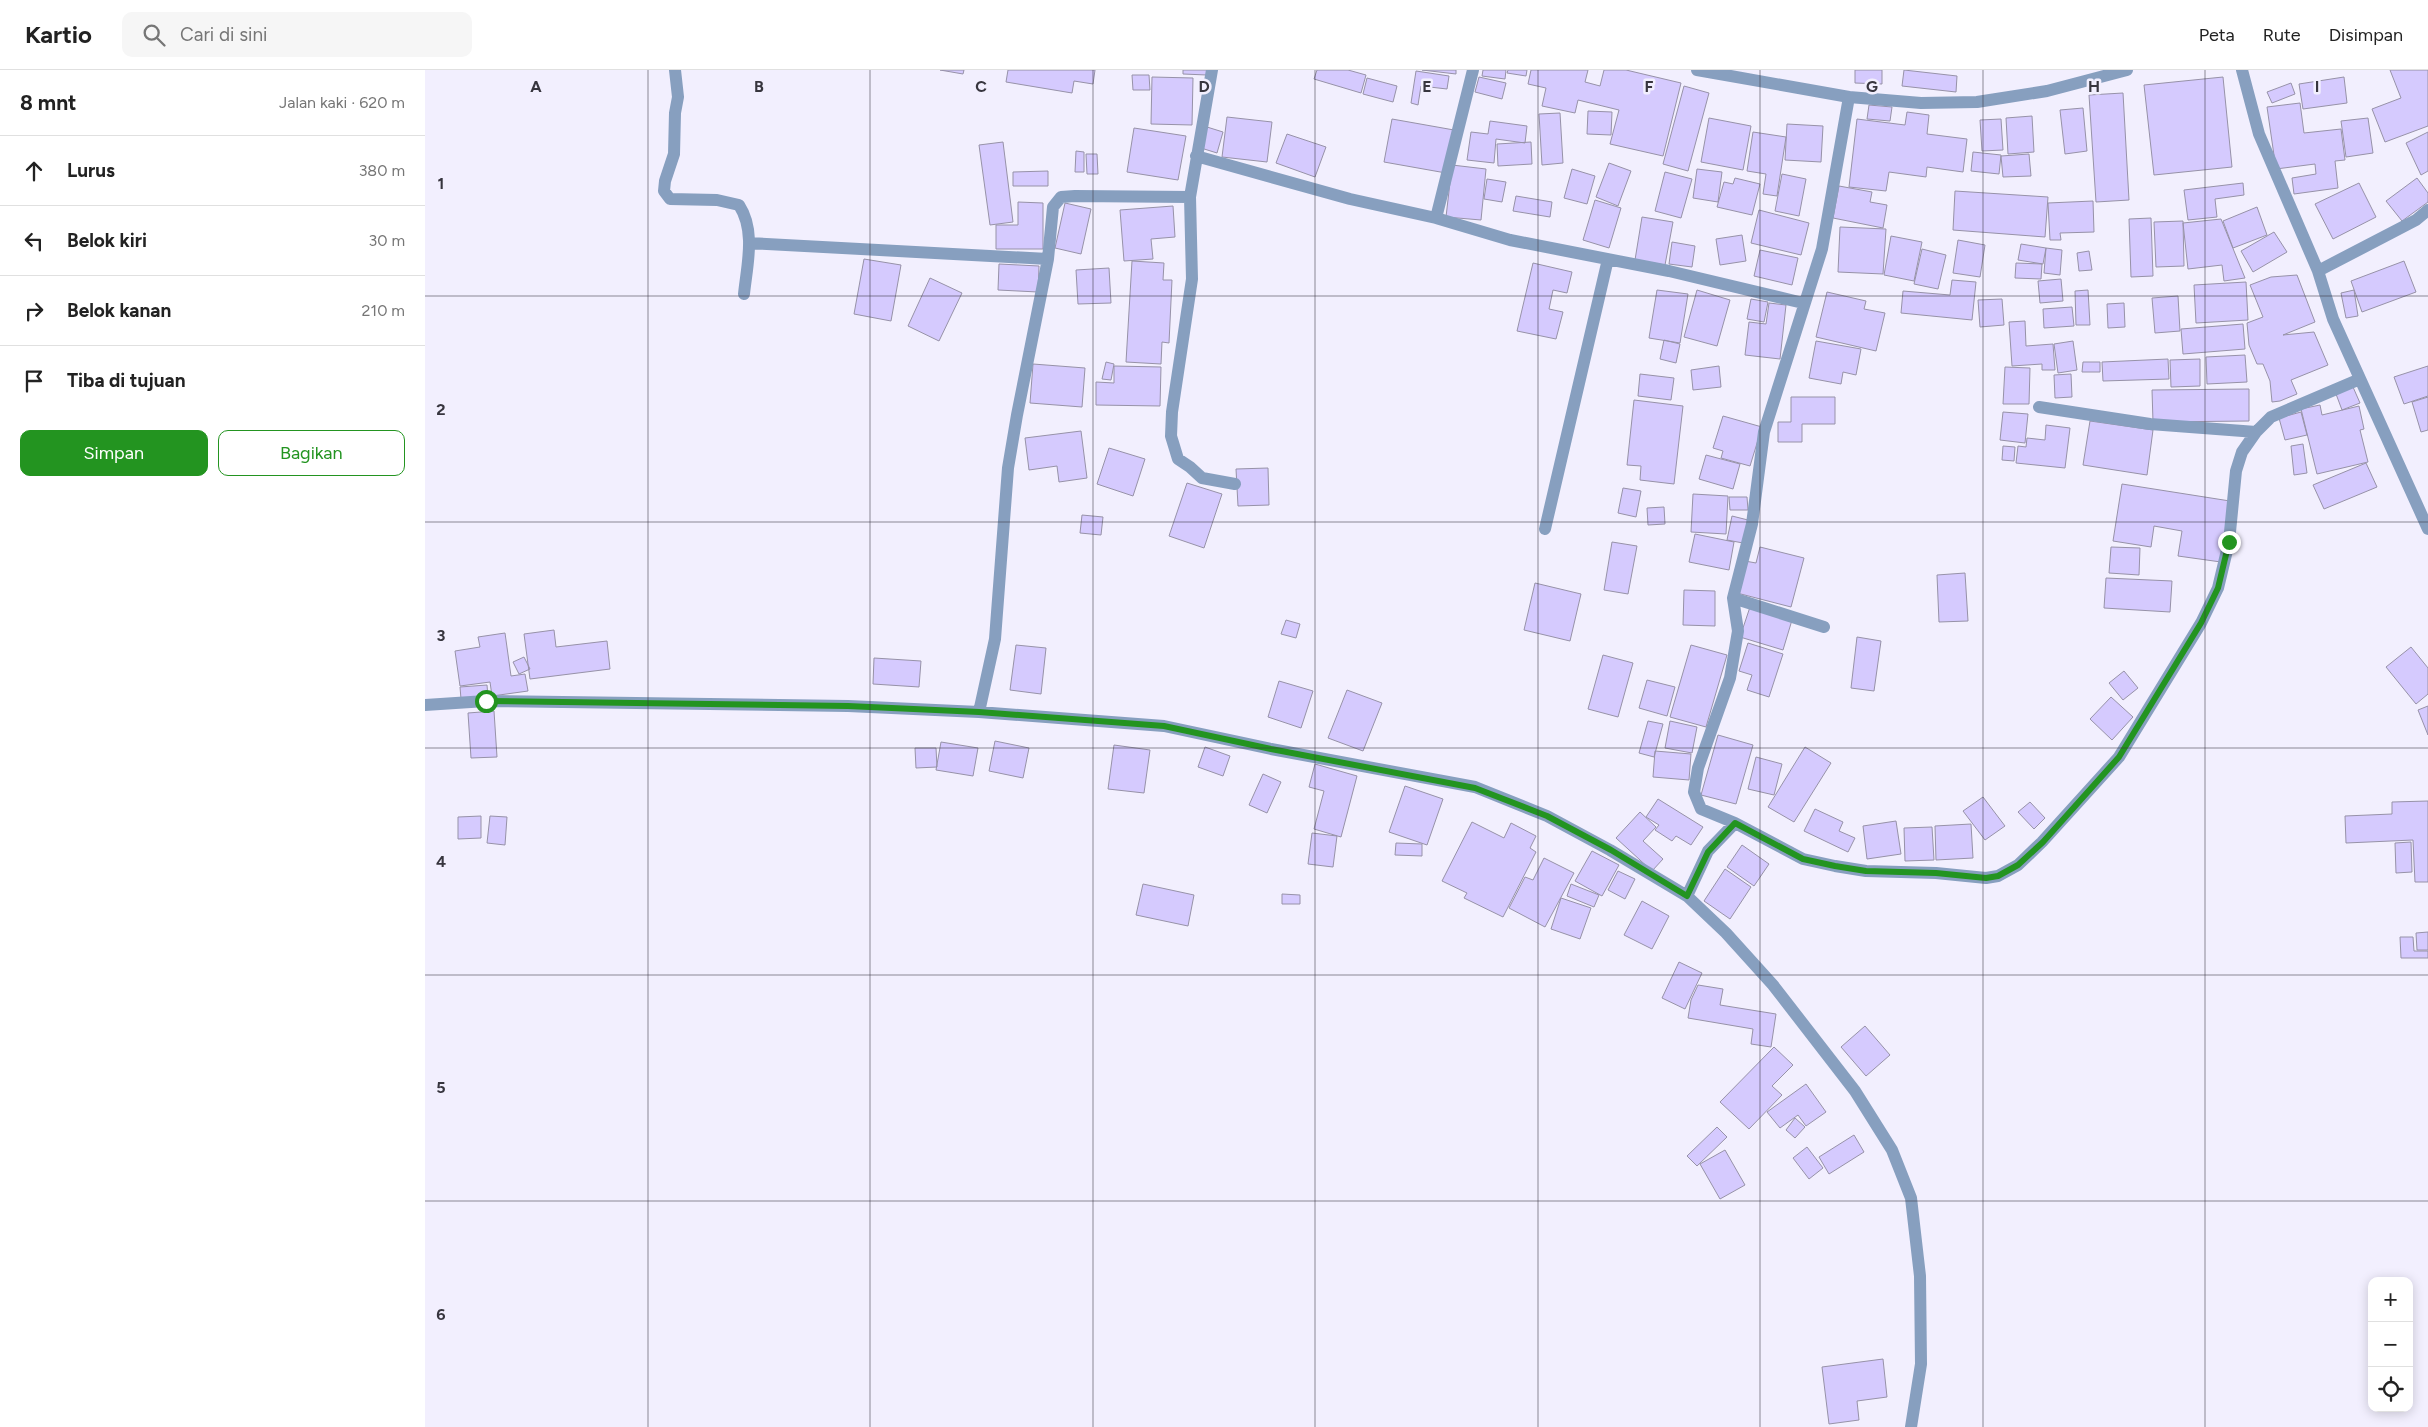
<!DOCTYPE html>
<html lang="id">
<head>
<meta charset="utf-8">
<style>
	:root { --surface:#fff; --page:#f6f6f6; --text:#222; --muted:#767676; --line:#e0e0e0; --accent:#239420 }
	body { margin:0; font-family:Figtree,sans-serif; background:var(--page); color:var(--text) }
	.controls { position:absolute; right:15px; bottom:15px; display:grid; overflow:hidden; border-radius:10px; box-shadow:0 2px 12px #0003 }
	.controls button { width:45px; height:45px; display:grid; place-items:center; padding:0; border:0; border-bottom:1px solid var(--line); background:var(--surface); color:var(--text); font:25px sans-serif }
	.stop { position:absolute; width:15px; height:15px; margin:-11px; border:4px solid #239420; border-radius:50%; background:#fff }
	.stop.end { background:#239420; border-color:#fff; box-shadow:0 1px 5px #0008 }
	.list { margin:0; padding:0; list-style:none }
	h2 { display:flex; justify-content:space-between; align-items:center; height:65px; margin:0; padding:0 20px; font-size:21px }
	h2 small { font-size:16px; font-weight:400; color:var(--muted) }
	.list li { display:grid; grid-template-columns:32px 1fr auto; gap:15px; align-items:center; box-sizing:border-box; height:70px; padding:0 20px; border-top:1px solid var(--line) }
	.list b { display:block; font-size:19px; white-space:nowrap }
	.list em { font-size:16px; font-style:normal; color:var(--muted) }
	.actions { display:flex; gap:10px; padding:15px 20px }
	.actions a { flex:1; padding:11px 0; border:1px solid var(--accent); border-radius:10px; text-align:center; font-size:18px; color:var(--accent) }
	.actions .main { background:var(--accent); color:#fff }
	.icon { flex:none; width:28px; height:28px; fill:none; stroke:currentColor; stroke-width:2; stroke-linecap:round; stroke-linejoin:round }
	.map { position:relative; flex:none; width:2003px; height:1357px; overflow:hidden }
	header { display:flex; align-items:center; gap:30px; box-sizing:border-box; height:70px; padding:0 25px; background:var(--surface); border-bottom:1px solid var(--line) }
	header strong { font-size:24px }
	nav { display:flex; gap:28px; margin-inline-start:auto; font-size:18px }
	.search { width:350px; height:45px; background:var(--page); display:flex; align-items:center; gap:12px; box-sizing:border-box; padding:0 18px; border-radius:10px; color:var(--muted); font-size:19px }
	main { display:flex }
	aside { flex:1; background:var(--surface) }
	.map>svg:first-child { display:block }
	.building { fill:#d5cafe; stroke:#9792a8 }
	.lines { fill:none; stroke-linecap:round; stroke-linejoin:round }
	.street { stroke:#879fbf; stroke-width:12 }
	.route { stroke:#239420; stroke-width:6 }
	.grid { fill:none; stroke:#37353e; stroke-width:1; stroke-opacity:0.55 }
	.grid-label { font-size:16px; text-anchor:middle; font-weight:bold; fill:#37353e; stroke:#f2effe; stroke-width:5; stroke-linejoin:round; paint-order:stroke }
</style>
</head>
<body>
<header>
<strong>Kartio</strong>
<div class="search"><svg class="icon" aria-label="search" viewBox="0 0 24 24"><circle cx="10" cy="10" r="6"/><path d="M15 15l6 6"/></svg>Cari di sini</div>
<nav><a>Peta</a><a>Rute</a><a>Disimpan</a></nav>
</header>
<main>
<aside>
<h2>8 mnt<small>Jalan kaki · 620 m</small></h2>
<ul class="list">
<li><svg class="icon" aria-label="ahead" viewBox="0 0 24 24"><path d="M12 20V5M6 11l6-6 6 6"/></svg><div><b>Lurus</b></div><em>380 m</em></li>
<li><svg class="icon" aria-label="left" viewBox="0 0 24 24"><path d="M17 20v-9H6M10 6l-5 5 5 5"/></svg><div><b>Belok kiri</b></div><em>30 m</em></li>
<li><svg class="icon" aria-label="right" viewBox="0 0 24 24"><path d="M7 20v-9h11M14 6l5 5-5 5"/></svg><div><b>Belok kanan</b></div><em>210 m</em></li>
<li><svg class="icon" aria-label="arrive" viewBox="0 0 24 24"><path d="M6 21V4h12l-3 4 3 4H6"/></svg><div><b>Tiba di tujuan</b></div></li>
</ul>
<div class="actions"><a class="main">Simpan</a><a>Bagikan</a></div>
</aside>
<div class="map">
<svg width="2003" height="1357" viewBox="0 0 2003 1357">
	<rect width="100%" height="100%" fill="#f2effe"/>
	<path class="building" d="M515,0H539L538,4Z
		M583,0H670L668,14L649,11L647,23L581,12Z
		M758,0H782V5L758,4Z
		M892,0H923L941,5L936,23L889,9Z
		M997,0H1031V4Z
		M1058,0H1081L1080,9L1057,6Z
		M1083,0H1102L1101,6L1082,3Z
		M1106,0H1163L1160,12L1175,16L1179,0H1201L1256,13L1238,86L1185,74L1194,40L1153,30L1150,43L1117,36L1121,18L1103,14Z
		M1430,0H1457V14L1430,13Z
		M1479,0L1532,6L1531,22L1477,16Z
		M1965,0H2003V56L1960,72L1947,39L1976,28Z
		M991,1L1024,6L1022,19L996,16L993,35L986,33Z
		M707,5H724L725,20H708Z
		M727,7L768,8L767,55L726,54Z
		M1054,7L1081,13L1077,29L1050,22Z
		M1798,7L1807,97L1729,105L1719,15Z
		M1919,7L1922,33L1878,39L1874,14Z
		M942,8L972,16L968,32L938,24Z
		M1866,13L1870,24L1847,33L1842,22Z
		M1259,16L1284,23L1263,101L1238,94Z
		M1698,23L1704,130L1671,132L1664,25Z
		M1875,33L1879,63L1916,59L1920,90L1910,91L1913,118L1869,124L1867,108L1891,104L1890,94L1851,99L1842,37Z
		M1444,35L1467,37L1465,51L1442,49Z
		M1658,38L1662,81L1640,84L1635,40Z
		M1163,41L1187,42L1186,65L1162,64Z
		M1482,42L1504,45L1502,64L1542,69L1538,102L1502,97L1501,107L1464,102L1461,121L1424,117L1432,49L1480,55Z
		M1135,43L1138,93L1117,95L1114,44Z
		M1607,46L1609,82L1583,84L1581,48Z
		M802,47L847,52L842,92L797,87Z
		M1284,48L1326,56L1318,100L1276,92Z
		M1943,48L1948,83L1921,87L1916,51Z
		M967,49L1029,60L1021,103L959,92Z
		M1576,49L1578,80L1557,81L1555,50Z
		M1065,51L1102,56L1100,73L1071,69L1069,93L1042,90L1046,62L1063,64Z
		M1362,54L1398,56L1396,92L1360,90Z
		M782,57L798,62L792,83L776,78Z
		M709,58L761,66L753,110L702,102Z
		M1328,62L1361,67L1352,126L1338,124L1341,104L1322,101Z
		M2003,62V101L1996,105L1981,73Z
		M862,64L901,77L890,107L851,93Z
		M578,72L588,152L565,155L554,75Z
		M1106,72L1107,94L1073,96L1072,74Z
		M651,81L659,82V102H650Z
		M1548,82L1576,85L1574,104L1546,101Z
		M661,84H672L673,104H662Z
		M1604,84L1606,106L1578,107L1576,86Z
		M1184,93L1206,101L1193,136L1171,127Z
		M1027,95L1061,99L1056,150L1021,147Z
		M1147,99L1170,106L1162,134L1139,128Z
		M1272,99L1297,102L1293,132L1268,128Z
		M623,101V116H588V102Z
		M1240,102L1267,109L1256,148L1230,141Z
		M1357,104L1381,109L1374,146L1350,141Z
		M1310,108L1335,114L1327,145L1292,137L1299,112L1308,114Z
		M1992,108L2003,123V132L1977,151L1961,131Z
		M1062,109L1081,112L1077,132L1059,129Z
		M1818,113L1819,125L1790,129L1792,147L1763,150L1759,120Z
		M1934,113L1951,147L1908,169L1890,134Z
		M1414,116L1447,122L1445,132L1462,135L1458,158L1408,148Z
		M1530,121L1623,127L1620,167L1528,160Z
		M1091,126L1127,132L1125,147L1088,141Z
		M1170,130L1196,138L1184,178L1158,170Z
		M1668,131L1669,162L1635,163L1636,170H1625L1623,133Z
		M593,132L618,133V179H571V155H593Z
		M640,133L666,139L656,184L630,178Z
		M748,136L750,167L726,169L728,189L699,191L695,140Z
		M1832,137L1842,165L1808,178L1798,151Z
		M1334,140L1384,153L1376,185L1326,173Z
		M1217,147L1248,152L1240,195L1210,190Z
		M1726,148L1728,206L1706,207L1704,149Z
		M1796,149L1820,208L1799,211L1797,195L1763,199L1758,153Z
		M1758,151L1759,196L1731,197L1729,152Z
		M1415,157L1461,159L1458,204L1413,202Z
		M1849,162L1862,182L1828,202L1816,181Z
		M1317,165L1321,191L1295,195L1291,169Z
		M1466,166L1497,172L1489,211L1459,205Z
		M1533,170L1560,175L1555,207L1528,203Z
		M1247,172L1270,176L1267,197L1244,194Z
		M1596,174L1621,178L1618,194L1593,190Z
		M1621,178L1637,180L1635,205L1619,203Z
		M1497,179L1521,185L1513,219L1489,214Z
		M1335,180L1373,188L1367,215L1329,206Z
		M1664,181L1667,200L1654,201L1652,183Z
		M439,189L476,195L466,251L429,244Z
		M707,191L739,193L738,210H747L744,273L737,272L736,294L701,292Z
		M1979,191L1991,222L1937,242L1926,211Z
		M1108,193L1147,202L1142,223L1128,220L1124,239L1138,242L1131,269L1092,261Z
		M1591,193L1617,194L1616,209L1590,208Z
		M574,194L614,196L613,222L573,220Z
		M684,198L686,233L653,234L651,200Z
		M1872,205L1890,252L1858,265L1889,262L1903,295L1866,310L1872,324L1855,331L1847,332L1845,311L1838,294H1832L1824,275L1822,253L1838,247L1825,215L1846,207Z
		M505,208L537,223L514,271L483,256Z
		M1636,209L1638,231L1615,233L1613,211Z
		M1527,210L1551,212L1547,250L1476,243L1478,221L1525,225Z
		M1821,212L1823,250L1771,253L1769,215Z
		M1232,220L1263,224L1255,273L1224,268Z
		M1272,220L1305,230L1292,276L1259,267Z
		M1663,220L1665,255H1651L1650,221Z
		M1929,220L1933,246L1921,248L1916,223Z
		M1402,222L1441,231L1439,239L1460,243L1451,281L1391,267Z
		M1753,226L1755,261L1730,263L1727,228Z
		M1326,229L1343,232L1339,252L1322,249Z
		M1577,229L1579,255L1555,257L1553,230Z
		M1344,233L1361,235L1355,289L1320,285L1324,252L1341,254Z
		M1699,233L1700,257L1683,258L1682,234Z
		M1647,237L1649,256L1619,258L1618,239Z
		M1600,251L1601,276L1628,274L1630,300H1617V294L1587,296L1584,252Z
		M1818,254L1820,279L1758,284L1756,259Z
		M1239,270L1255,274L1251,293L1235,289Z
		M1391,271L1436,279L1431,305L1418,302L1416,314L1384,308Z
		M1648,271L1652,300L1633,303L1629,274Z
		M1820,285L1822,312L1782,314L1781,287Z
		M1743,289L1744,309L1678,311L1677,292Z
		M1775,289V316L1746,317L1745,290Z
		M681,292L689,294L686,310L677,309Z
		M1658,292H1675V302H1657Z
		M608,294L660,298L657,337L605,333Z
		M689,296L736,297L735,336L671,335V312L689,313Z
		M1294,296L1296,317L1268,320L1266,300Z
		M2003,296V326L1979,334L1969,307Z
		M1580,297L1605,298L1604,334H1578Z
		M1215,304L1249,308L1246,330L1213,326Z
		M1646,304L1647,327L1630,328L1629,305Z
		M1928,317L1935,333L1917,340L1911,324Z
		M1824,319V351L1728,352L1727,320Z
		M1366,327H1410V354H1377V372H1353V352H1366Z
		M2003,327V360L1996,362L1987,332Z
		M1209,330L1258,336L1249,414L1215,410L1216,396L1202,395Z
		M1895,335L1897,345L1934,336L1939,359L1935,360L1943,392L1892,404L1876,339Z
		M1578,342L1603,344L1600,373L1575,370Z
		M1876,342L1882,365L1860,370L1854,348Z
		M1298,346L1337,357L1325,396L1296,388L1298,381L1288,378Z
		M1665,351L1728,360L1722,405L1658,395Z
		M1621,355L1645,358L1640,398L1591,393L1593,376L1601,377L1602,368L1620,370Z
		M656,361L662,408L634,412L632,396L604,400L600,368Z
		M1878,374L1882,403L1869,405L1866,376Z
		M1578,376L1590,377L1589,391L1577,390Z
		M684,378L720,389L708,426L672,414Z
		M1281,385L1315,394L1308,419L1274,409Z
		M1941,393L1952,417L1899,439L1888,415Z
		M843,398L844,435L813,436L811,399Z
		M762,413L797,424L779,478L744,466Z
		M1697,414L1805,431L1796,492L1753,486L1757,461L1729,456L1726,477L1688,471Z
		M1198,418L1216,421L1211,447L1193,443Z
		M1268,424L1303,426L1301,464L1266,462Z
		M1304,427H1322L1323,440H1305Z
		M1239,437L1240,454L1223,455L1222,438Z
		M657,445L678,447L676,465L655,463Z
		M1307,446L1323,450L1318,473L1302,470Z
		M1270,464L1309,472L1304,500L1264,492Z
		M1187,472L1212,476L1203,524L1179,520Z
		M1335,477L1379,488L1366,537L1312,523L1320,491L1331,493Z
		M1686,477L1715,478L1714,505L1684,503Z
		M1540,503L1543,551L1514,552L1512,505Z
		M1681,508L1747,511L1745,542L1679,538Z
		M1110,513L1156,524L1145,571L1099,560Z
		M1259,520L1290,521V556L1258,555Z
		M1325,537L1367,550L1358,580L1315,567Z
		M861,550L875,554L871,568L856,564Z
		M129,560L131,577L182,571L185,599L105,609L99,564Z
		M80,563L86,606L100,604L103,621L67,626L65,612L35,616L30,581L55,577L53,567Z
		M1432,567L1456,571L1449,621L1426,618Z
		M1323,573L1358,584L1344,627L1322,620L1327,605L1314,601Z
		M591,575L621,578L616,624L585,620Z
		M1266,575L1302,585L1281,657L1245,647Z
		M1986,577L2003,598V624L1991,634L1961,597Z
		M1178,585L1208,593L1193,647L1163,639Z
		M99,587L105,599L94,604L88,592Z
		M449,588L496,591L494,617L448,614Z
		M1699,601L1713,618L1698,630L1684,613Z
		M1222,610L1250,617L1242,646L1214,638Z
		M854,611L888,621L876,658L843,647Z
		M62,615L63,627L36,629L35,617Z
		M922,620L957,633L938,681L903,668Z
		M1686,627L1708,647L1687,670L1665,649Z
		M2003,636V665L1993,640Z
		M69,641L72,687L46,688L43,643Z
		M1223,651L1238,654L1229,687L1214,683Z
		M1245,651L1272,657L1267,683L1240,678Z
		M1293,665L1328,675L1311,734L1276,725Z
		M570,671L604,678L598,708L564,701Z
		M516,672L553,678L548,706L511,700Z
		M689,675L725,680L719,723L683,719Z
		M780,677L805,686L798,706L773,697Z
		M1380,677L1406,693L1369,752L1343,737Z
		M490,678H511L512,697L491,698Z
		M1230,681L1266,684L1264,710L1228,707Z
		M1331,687L1357,694L1349,725L1323,719Z
		M890,694L932,706L916,767L889,759L899,721L884,717Z
		M838,704L856,712L842,743L824,735Z
		M980,716L1018,729L1002,775L964,762Z
		M1558,727L1580,756L1560,770L1538,741Z
		M1233,729L1278,757L1266,775L1251,766L1247,771L1230,760L1234,755L1221,747Z
		M2003,731V812H1990L1988,770L1921,773L1920,746L1967,744V732Z
		M1605,732L1620,748L1609,759L1593,742Z
		M1390,739L1418,752L1414,761L1430,768L1423,782L1379,761Z
		M1215,742L1231,757L1218,771L1238,789L1227,801L1191,768Z
		M56,746V768L33,769V747Z
		M65,746L82,747L80,775L62,773Z
		M1471,751L1476,784L1442,789L1438,756Z
		M1047,752L1079,768L1086,753L1111,766L1105,778L1111,782L1078,847L1039,828L1042,823L1017,811Z
		M1546,754L1548,788L1511,790L1510,756Z
		M1507,757L1509,790L1480,791L1479,758Z
		M887,763L912,766L908,797L883,794Z
		M1986,772L1987,802L1971,803L1970,773Z
		M971,773L997,774V786L970,785Z
		M1317,775L1344,794L1329,816L1302,797Z
		M1167,781L1194,795L1177,826L1150,811Z
		M1119,788L1149,803L1120,857L1084,838L1100,807L1108,810Z
		M1300,799L1326,817L1305,849L1279,831Z
		M1193,801L1210,809L1200,829L1183,820Z
		M718,814L769,825L763,856L711,845Z
		M1146,814L1174,825L1169,837L1142,826Z
		M857,824L875,825V834H857Z
		M1136,828L1166,838L1155,869L1126,859Z
		M1217,831L1244,846L1227,879L1199,865Z
		M2003,862V880H1992L1991,863Z
		M1975,867H1988L1989,881H2003V888H1976Z
		M1254,892L1277,903L1260,939L1237,928Z
		M1273,915L1298,919L1295,935L1351,944L1346,977L1326,974L1328,959L1263,948L1266,930Z
		M1440,956L1465,985L1441,1006L1416,977Z
		M1349,977L1368,995L1347,1016L1357,1025L1324,1059L1295,1032Z
		M1381,1014L1401,1042L1381,1056L1373,1045L1355,1058L1342,1042Z
		M1370,1048L1380,1057L1370,1068L1361,1060Z
		M1292,1057L1302,1067L1272,1096L1262,1086Z
		M1429,1065L1439,1082L1404,1104L1394,1087Z
		M1382,1077L1398,1098L1384,1109L1368,1088Z
		M1300,1080L1320,1115L1295,1129L1275,1094Z
		M1458,1289L1462,1327L1432,1331L1434,1350L1404,1354L1397,1297Z"/>
	<g class="lines">
		<path class="street" d="M250,0L253,27L250,43L249,84L240,111L239,121L245,129L292,130L314,135C331,161 322,195 319,224
			M787,0L765,127L767,209L747,342L746,366L753,389L765,397L777,408L810,414
			M1272,0L1424,27L1496,33L1552,32L1622,21L1702,0
			M1817,0L1834,64L1893,201L1908,249L2003,459
			M771,86L925,129L1011,148L1085,170L1244,201L1378,233
			M1011,148L1048,0
			M324,173L623,189
			M1893,201L1991,150L2003,140
			M1614,337L1725,354L1831,362
			M1120,459L1183,189
			M1308,528L1399,557
			M0,635L61,631L423,636L554,642L739,656L846,679L1050,717L1122,746L1185,780L1262,826L1301,863L1348,915L1430,1021L1467,1080L1486,1128L1495,1206L1496,1294L1486,1357
			M554,642L570,569L583,398L592,345L623,189L628,137L636,127L650,126L765,127
			M1310,753L1378,789L1410,796L1441,801L1511,803L1561,808L1573,806L1593,795L1617,772L1694,687L1776,553L1793,518L1804,472L1811,401L1817,382L1831,362L1846,347L1935,309
			M1262,826L1283,781L1310,753L1276,739L1269,722L1273,698L1305,608L1313,561L1308,528L1327,454L1339,362L1397,179L1424,27"/>
	</g>
	<g class="lines">
		<path class="route" d="M61,631L423,636L554,642L739,656L846,679L1050,718L1122,746L1186,780L1262,826L1283,782L1310,753L1378,789L1410,796L1441,801L1511,803L1561,808L1573,806L1593,795L1618,772L1694,687L1776,553L1793,518L1804,472"/>
	</g>
	<path class="grid" d="M223,0V1357M445,0V1357M668,0V1357M890,0V1357M1113,0V1357M1335,0V1357M1558,0V1357M1780,0V1357M0,226H2003M0,452H2003M0,678H2003M0,905H2003M0,1131H2003"/>
	<g class="grid-label">
		<text x="111" y="22">A</text>
		<text x="334" y="22">B</text>
		<text x="556" y="22">C</text>
		<text x="779" y="22">D</text>
		<text x="1002" y="22">E</text>
		<text x="1224" y="22">F</text>
		<text x="1447" y="22">G</text>
		<text x="1669" y="22">H</text>
		<text x="1892" y="22">I</text>
		<text x="16" y="119">1</text>
		<text x="16" y="345">2</text>
		<text x="16" y="571">3</text>
		<text x="16" y="797">4</text>
		<text x="16" y="1023">5</text>
		<text x="16" y="1250">6</text>
	</g>
</svg>
<div class="controls">
<button>+</button>
<button>−</button>
<button><svg class="icon" aria-label="locate" viewBox="0 0 24 24"><circle cx="12" cy="12" r="6"/><path d="M12 2v4M12 18v4M2 12h4M18 12h4"/></svg></button>
</div>
<div class="stop" style="left:61px;top:631px"></div>
<div class="stop end" style="left:1804px;top:472px"></div>
</div>
</main>
</body>
</html>
